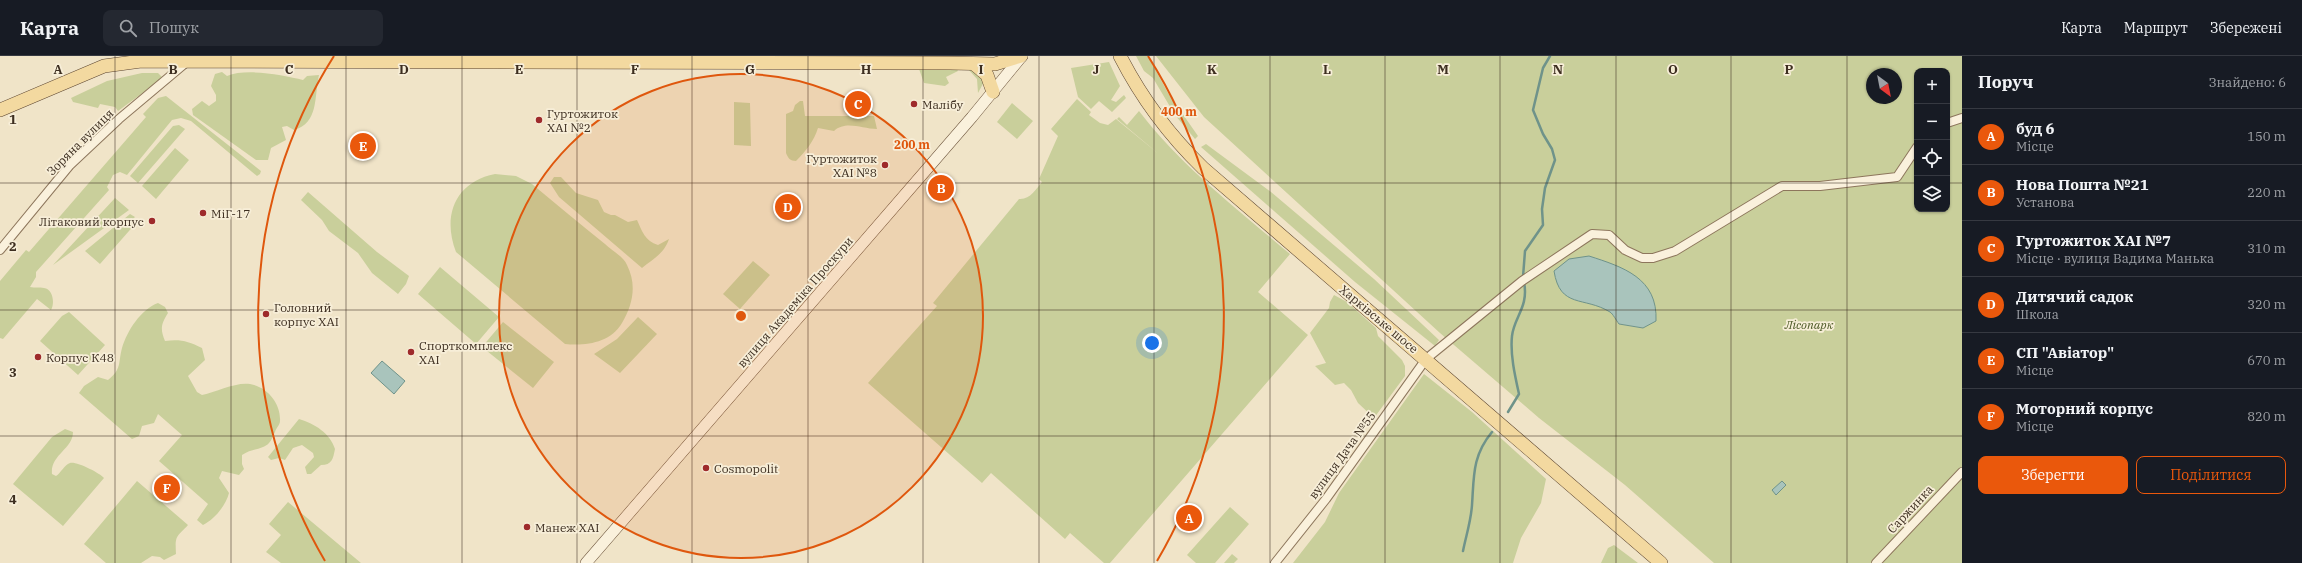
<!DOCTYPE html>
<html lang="uk">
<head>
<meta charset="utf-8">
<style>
	:root { --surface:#171b24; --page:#242831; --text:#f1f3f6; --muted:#9ea1a6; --line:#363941; --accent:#ea580c }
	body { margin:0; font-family:"IBM Plex Serif",serif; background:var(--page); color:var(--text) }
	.controls { position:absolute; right:12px; top:12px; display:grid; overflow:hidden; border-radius:8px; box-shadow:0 1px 3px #0004 }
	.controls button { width:36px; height:36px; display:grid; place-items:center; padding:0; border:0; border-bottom:1px solid var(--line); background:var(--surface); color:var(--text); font:20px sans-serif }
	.compass { position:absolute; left:1866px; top:12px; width:36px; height:36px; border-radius:50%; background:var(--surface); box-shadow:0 1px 3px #0004; rotate:148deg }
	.you { position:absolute; left:1152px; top:287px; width:14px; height:14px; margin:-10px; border:3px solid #fff; border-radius:50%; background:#1a73e8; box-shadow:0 0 0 6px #1a73e833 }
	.badge { display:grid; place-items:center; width:26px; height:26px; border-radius:50%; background:var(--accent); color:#fff; font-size:13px; font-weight:700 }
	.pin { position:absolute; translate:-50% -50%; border:2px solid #fff; box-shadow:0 1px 4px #0006 }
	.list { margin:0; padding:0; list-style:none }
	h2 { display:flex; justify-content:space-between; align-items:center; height:52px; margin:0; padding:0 16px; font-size:17px }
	h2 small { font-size:13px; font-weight:400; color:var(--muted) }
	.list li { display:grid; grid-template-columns:26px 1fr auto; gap:12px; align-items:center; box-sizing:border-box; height:56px; padding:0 16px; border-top:1px solid var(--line) }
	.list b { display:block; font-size:15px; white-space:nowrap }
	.list p { margin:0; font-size:13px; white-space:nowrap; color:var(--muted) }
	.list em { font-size:13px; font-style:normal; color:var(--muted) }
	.actions { display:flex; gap:8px; padding:12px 16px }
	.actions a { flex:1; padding:9px 0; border:1px solid var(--accent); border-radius:8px; text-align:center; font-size:14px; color:var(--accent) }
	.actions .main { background:var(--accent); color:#fff }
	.icon { flex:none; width:22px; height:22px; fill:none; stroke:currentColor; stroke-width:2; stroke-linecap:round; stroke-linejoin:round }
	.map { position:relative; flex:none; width:1962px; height:507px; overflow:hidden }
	header { display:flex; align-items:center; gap:24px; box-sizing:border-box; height:56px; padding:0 20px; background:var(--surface); border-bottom:1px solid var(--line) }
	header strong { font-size:19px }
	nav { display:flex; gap:22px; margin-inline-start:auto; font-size:14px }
	.search { width:280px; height:36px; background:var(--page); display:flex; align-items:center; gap:10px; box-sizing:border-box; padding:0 14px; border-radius:8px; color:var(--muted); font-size:15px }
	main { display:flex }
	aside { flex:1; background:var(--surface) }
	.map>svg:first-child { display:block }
	.green { fill:#c9cf9b; fill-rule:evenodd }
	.water { fill:#a9c4bc; stroke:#6f938a }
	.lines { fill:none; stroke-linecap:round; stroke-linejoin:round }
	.stream { stroke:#6f938a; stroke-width:2.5 }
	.street-casing { stroke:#8d765c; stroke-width:10 }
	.secondary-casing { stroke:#6f573f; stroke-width:12 }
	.primary-casing { stroke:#5b4430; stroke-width:14 }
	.street { stroke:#faf1dc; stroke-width:8 }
	.secondary { stroke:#faf1dc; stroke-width:11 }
	.primary { stroke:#f3d9a0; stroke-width:13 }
	.grid { fill:none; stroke:#3d2e20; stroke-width:1; stroke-opacity:0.55 }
	.ring { fill:none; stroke:#df570d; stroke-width:2 }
	.poi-dot { fill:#9e2a2b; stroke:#f7eed8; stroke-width:1.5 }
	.labels { text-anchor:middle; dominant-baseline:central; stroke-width:3.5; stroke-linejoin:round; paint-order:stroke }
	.poi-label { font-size:12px; fill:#3d2e20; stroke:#f7eed8; text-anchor:start }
	.street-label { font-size:12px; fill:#3d2e20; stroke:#f7eed8 }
	.park-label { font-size:12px; font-style:italic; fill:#4d5a26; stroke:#f7eed8 }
	.grid-label { font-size:13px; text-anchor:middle; font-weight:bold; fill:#3d2e20; stroke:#f7eed8; stroke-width:3.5; stroke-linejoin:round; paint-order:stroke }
	.centre { fill:#df570d; stroke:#f7eed8; stroke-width:2 }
	.ring-label { font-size:12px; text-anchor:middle; font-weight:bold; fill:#df570d; stroke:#f7eed8; stroke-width:3.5; stroke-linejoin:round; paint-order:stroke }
</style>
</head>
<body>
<header>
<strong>Карта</strong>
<div class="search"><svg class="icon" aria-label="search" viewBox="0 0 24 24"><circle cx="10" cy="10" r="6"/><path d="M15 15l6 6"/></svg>Пошук</div>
<nav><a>Карта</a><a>Маршрут</a><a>Збережені</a></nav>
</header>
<main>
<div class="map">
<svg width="1962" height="507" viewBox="0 0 1962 507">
	<rect width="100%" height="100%" fill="#f0e4c8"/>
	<path class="green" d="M1136,0H1148L1168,37L1198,80L1195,83L1175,59L1153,22L1144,15Z
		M1156,0H1962V507H1714L1625,429L1539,362L1440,277L1204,61ZM1917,15H1947V153H1917ZM1872,18H1896V42H1872ZM1611,256L1643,272L1619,268Z
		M1109,6L1120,30L1111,44L1116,46L1124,39L1126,42L1112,56L1099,45L1091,53L1078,41L1071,12Z
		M956,12L958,15L946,21L949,27L945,30L924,27L919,13Z
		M968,13H973L985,24L978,37L977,23Z
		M222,16L227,20C246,12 284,19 303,24L307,20L319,19C314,41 319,67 294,74L287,70L282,71L286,84L271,92L268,104H256L193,59L192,53L202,45L209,50L216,45V39L211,30L215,18Z
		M142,17H158L163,22L118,55L115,51L100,48L98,52L73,46L71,42L107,25Z
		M166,40L261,115L260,118L257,120L191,65L181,62L172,64L127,119L120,116L113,119L107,131L109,134L36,216V221L30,231C35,232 39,231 44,232C53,233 55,247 51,254L37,243L3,283L0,282V225L26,194L29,196L146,61L143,58L158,42Z
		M1077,43L1091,56L1089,59L1100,67L1108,69L1116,63L1160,99L1117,63L1119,61L1127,69L1139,55C1181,110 1237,153 1290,198L1258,236L1308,279L1110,507H1104L1070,477L1065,483L991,417L982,427L868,327L937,250L933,247L1019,143C1030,144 1036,133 1042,126L1039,123L1058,80L1051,73Z
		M800,45H803L805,60H874L877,73C862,73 846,64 834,75L818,72C814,85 806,95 796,105C790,105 788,102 786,97V58L793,55L795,49Z
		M734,46L750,47L751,90L734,89Z
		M1012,47L1033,65L1017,83L997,66Z
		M179,69L185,73L138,127L130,120L173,70Z
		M1206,88L1271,136L1374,223L1439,284L1435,290L1355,226L1217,105L1201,91Z
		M175,92L189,104L156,143L142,130Z
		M495,118L516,120L532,128C556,148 580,168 605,188C611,194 624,201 627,209C637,229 633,248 622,267C610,287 586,290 565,288L456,196C442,160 455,126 495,118Z
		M554,121H561L576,137L598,144L604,156L611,159H615L628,166L637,164C642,175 645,185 658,189L669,183C664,198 653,203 642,212L559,141L550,127Z
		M308,136L377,196L409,220L406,228L398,238L372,217L358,197L329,175L322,164L301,144Z
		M115,142L129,154L53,209Z
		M130,158L135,161L132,164L136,167L100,208L85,195Z
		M753,205L770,219L740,253L723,238Z
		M440,211L499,261L476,288L418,238Z
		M1334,239L1347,246L1376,272L1378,280L1402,304L1405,310V320L1374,362L1358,347L1351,334L1344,327L1335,329L1315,310L1326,307L1310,277L1329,252L1330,246Z
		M158,247L165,251L168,257C161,268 160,273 165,285C180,283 188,285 202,292L205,304L188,320L197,336L202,339C217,336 235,326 250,328C268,331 281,348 280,365C280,369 276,372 275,376C273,379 272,384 269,387C263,394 252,392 242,399V408L244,413L239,419L222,415L219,422L229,437C226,449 215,463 203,469L197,464L208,448L159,405L182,379L158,358L154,367L142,370L139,380L132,383L79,337L84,330L98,321L108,324C122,313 118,307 122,292C127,275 141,253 158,247Z
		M69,256L105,289L78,319L40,285L62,260Z
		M638,261L657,278L620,317L594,298L617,283Z
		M503,266L554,306L533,332L482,291Z
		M1424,318L1472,356L1546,423L1541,447L1521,482L1513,507H1293L1325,466L1339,437Z
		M299,363C315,368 330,377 335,393C333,403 332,409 321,409L311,418H307L305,411L314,401L313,397L302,389L293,392L285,404L279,402L271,404L268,401Z
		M65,373L73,376C73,393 50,399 52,418L56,420C61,417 64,409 70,407C76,405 100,417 104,422L63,470L13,428L52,381Z
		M137,425L188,469C176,482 175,479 176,498L164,504L160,501L152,500L141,507H106L84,488Z
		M288,446L361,507H281L266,496L281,479L269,468Z
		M1230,451L1249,468L1215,507H1196L1187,499Z
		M1614,489L1638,507H1601L1608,492Z
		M1232,498L1238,503L1234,507H1224Z"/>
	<path class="water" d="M1589,200C1623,211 1658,222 1656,265L1643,272L1619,268C1616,264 1613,258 1610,256C1584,240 1560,253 1554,215L1569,203Z
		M382,305L405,325L394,338L371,317Z
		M1782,425L1786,429L1776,439L1772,434Z"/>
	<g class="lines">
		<path class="stream" d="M1523,221L1525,195L1543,169L1542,153L1545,132L1555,104L1552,93L1543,78L1533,54L1543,12L1550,0
			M1508,356L1519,338C1515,320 1510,298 1512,280C1514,261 1529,251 1524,226
			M1463,495C1466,480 1471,465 1472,449C1474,421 1472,400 1492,376"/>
		<g class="street-casing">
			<path id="street" d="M1947,67L1962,62
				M0,194L70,109L119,63L188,5
				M1275,507L1326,443L1426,303L1522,225L1592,178L1609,179L1625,194L1642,202H1653L1675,195L1782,130H1820L1897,121L1917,91
				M1876,507L1962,416"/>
		</g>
		<g class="secondary-casing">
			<path id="secondary" d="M586,507L972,61L1022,0"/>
		</g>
		<g class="primary-casing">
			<path id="primary" d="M1120,0C1142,43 1169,79 1203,112L1661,507
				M974,8L987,19L993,36
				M0,54L104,10L141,5L950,7L995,8L1021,0"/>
		</g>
		<use href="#street" class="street"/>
		<use href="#secondary" class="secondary"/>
		<use href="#primary" class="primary"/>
	</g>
	<path class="grid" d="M115,0V507M231,0V507M346,0V507M462,0V507M577,0V507M692,0V507M808,0V507M923,0V507M1039,0V507M1154,0V507M1270,0V507M1385,0V507M1500,0V507M1616,0V507M1731,0V507M1847,0V507M0,127H1917M1947,127H1962M0,254H1962M0,380H1962"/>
	<circle cx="741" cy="260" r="242" fill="#df570d" fill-opacity=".12"/>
	<g class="ring">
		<circle cx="741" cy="260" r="242"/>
		<path d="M325 505A483 483 0 0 1 334 0M1148 0A483 483 0 0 1 1157 505"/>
	</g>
	<g class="poi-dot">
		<circle cx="914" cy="48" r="4"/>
		<circle cx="539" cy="64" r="4"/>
		<circle cx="885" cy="109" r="4"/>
		<circle cx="203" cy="157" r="4"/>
		<circle cx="152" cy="165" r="4"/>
		<circle cx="266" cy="258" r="4"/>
		<circle cx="411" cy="296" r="4"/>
		<circle cx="38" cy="301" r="4"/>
		<circle cx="706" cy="412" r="4"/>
		<circle cx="527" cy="471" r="4"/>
	</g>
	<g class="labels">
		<g class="poi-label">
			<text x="922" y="48">Малібу</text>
			<text x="547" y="57">Гуртожиток<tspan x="547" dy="14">ХАІ №2</tspan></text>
			<text x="877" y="102" text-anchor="end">Гуртожиток<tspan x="877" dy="14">ХАІ №8</tspan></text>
			<text x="211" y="157">МіГ-17</text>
			<text x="144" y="165" text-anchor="end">Літаковий корпус</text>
			<text x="274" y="251">Головний<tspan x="274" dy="14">корпус ХАІ</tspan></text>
			<text x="419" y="289">Спорткомплекс<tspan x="419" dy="14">ХАІ</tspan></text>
			<text x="46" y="301">Корпус К48</text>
			<text x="714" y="412">Cosmopolit</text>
			<text x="535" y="471">Манеж ХАІ</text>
		</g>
		<g class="street-label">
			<text transform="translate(80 86) rotate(-45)">Зоряна вулиця</text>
			<text transform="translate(795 246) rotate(-49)">вулиця Академіка Проскури</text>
			<text transform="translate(1379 263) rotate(40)">Харківське шосе</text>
			<text transform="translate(1342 399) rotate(-54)">вулиця Дача №55</text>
			<text transform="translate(1910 453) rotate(-47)">Саржинка</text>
		</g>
		<g class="park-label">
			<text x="1809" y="268">Лісопарк</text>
		</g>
	</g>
	<g class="grid-label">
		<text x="58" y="18">A</text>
		<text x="173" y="18">B</text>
		<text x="289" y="18">C</text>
		<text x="404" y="18">D</text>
		<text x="519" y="18">E</text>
		<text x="635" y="18">F</text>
		<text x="750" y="18">G</text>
		<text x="866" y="18">H</text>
		<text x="981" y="18">I</text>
		<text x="1096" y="18">J</text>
		<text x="1212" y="18">K</text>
		<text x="1327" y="18">L</text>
		<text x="1443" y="18">M</text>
		<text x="1558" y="18">N</text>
		<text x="1673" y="18">O</text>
		<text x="1789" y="18">P</text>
		<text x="13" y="68">1</text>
		<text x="13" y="195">2</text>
		<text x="13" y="321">3</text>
		<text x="13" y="448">4</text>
	</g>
	<circle cx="741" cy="260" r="6" class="centre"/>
	<g class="ring-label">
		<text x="1179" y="60">400 m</text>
		<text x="912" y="93">200 m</text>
	</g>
</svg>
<div class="controls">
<button>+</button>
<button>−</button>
<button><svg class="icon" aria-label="locate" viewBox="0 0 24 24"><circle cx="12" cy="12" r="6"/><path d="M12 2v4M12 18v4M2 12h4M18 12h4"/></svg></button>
<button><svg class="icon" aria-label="layers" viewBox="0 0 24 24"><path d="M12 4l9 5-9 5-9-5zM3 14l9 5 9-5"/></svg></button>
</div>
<svg class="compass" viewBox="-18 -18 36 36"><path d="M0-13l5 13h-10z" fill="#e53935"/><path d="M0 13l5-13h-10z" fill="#9ea1a6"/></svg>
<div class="you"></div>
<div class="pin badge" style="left:1189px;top:462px">A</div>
<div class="pin badge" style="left:941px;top:132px">B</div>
<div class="pin badge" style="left:858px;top:48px">C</div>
<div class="pin badge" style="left:788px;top:151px">D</div>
<div class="pin badge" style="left:363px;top:90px">E</div>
<div class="pin badge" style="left:167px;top:432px">F</div>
</div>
<aside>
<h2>Поруч<small>Знайдено: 6</small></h2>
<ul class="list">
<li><span class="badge">A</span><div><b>буд 6</b><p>Місце</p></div><em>150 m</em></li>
<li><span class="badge">B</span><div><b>Нова Пошта №21</b><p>Установа</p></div><em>220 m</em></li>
<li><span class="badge">C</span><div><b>Гуртожиток ХАІ №7</b><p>Місце · вулиця Вадима Манька</p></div><em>310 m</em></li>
<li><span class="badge">D</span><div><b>Дитячий садок</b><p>Школа</p></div><em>320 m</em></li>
<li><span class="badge">E</span><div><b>СП &quot;Авіатор&quot;</b><p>Місце</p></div><em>670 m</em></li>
<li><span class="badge">F</span><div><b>Моторний корпус</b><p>Місце</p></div><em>820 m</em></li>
</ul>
<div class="actions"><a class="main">Зберегти</a><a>Поділитися</a></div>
</aside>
</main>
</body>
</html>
